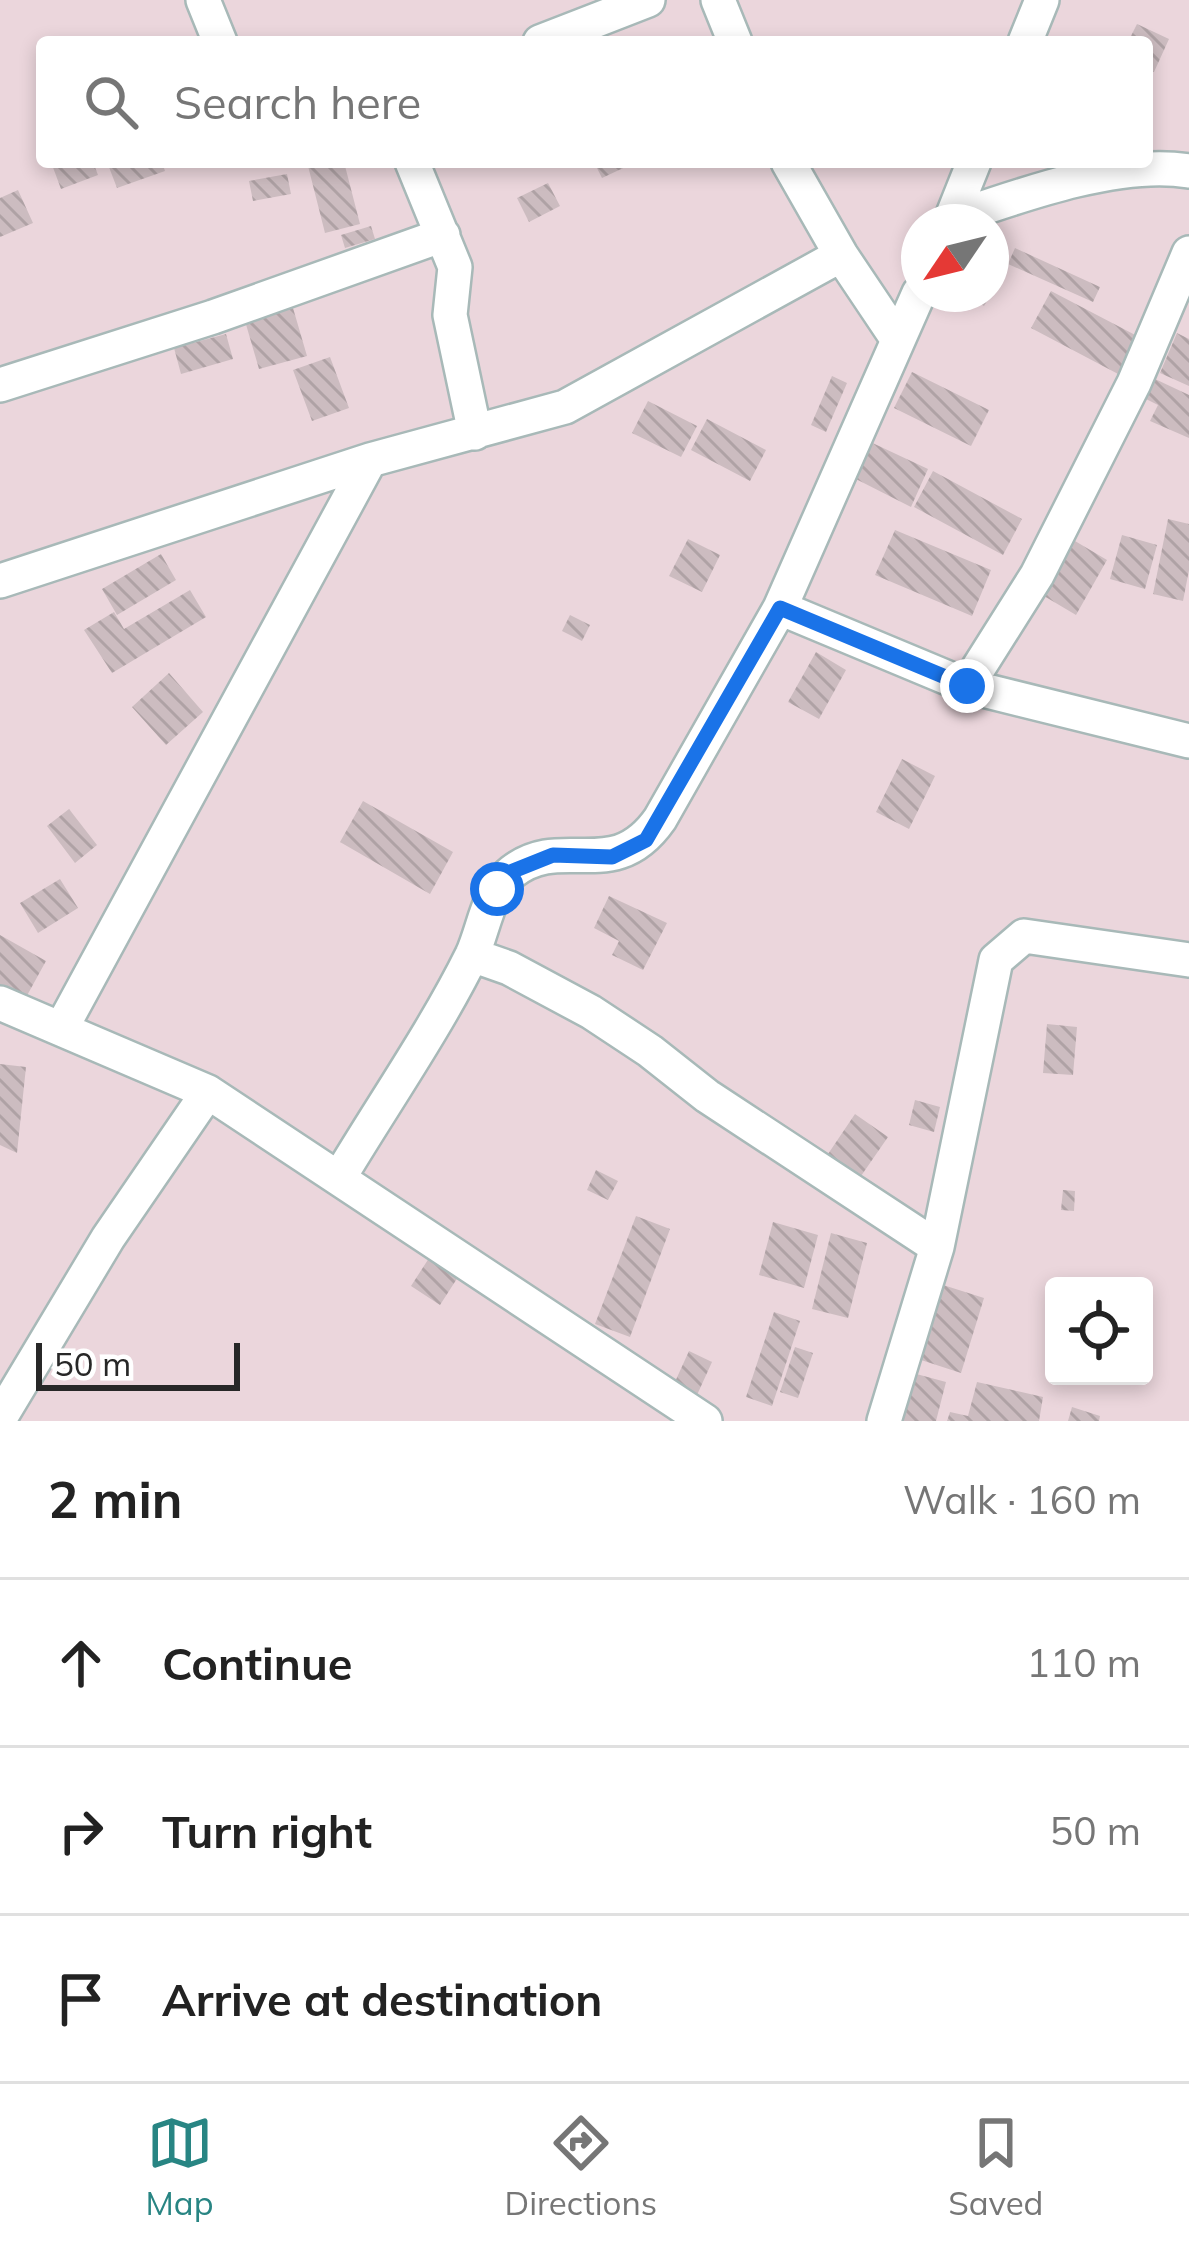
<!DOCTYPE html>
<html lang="en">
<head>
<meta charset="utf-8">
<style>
	:root { --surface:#fff; --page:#f6f6f6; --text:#222; --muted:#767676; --line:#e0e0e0; --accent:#288583 }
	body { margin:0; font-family:Mulish,sans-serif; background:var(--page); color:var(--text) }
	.controls { position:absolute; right:36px; bottom:36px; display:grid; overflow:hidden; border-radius:12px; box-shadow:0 6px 18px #0003 }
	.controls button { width:108px; height:108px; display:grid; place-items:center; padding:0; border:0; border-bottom:3px solid var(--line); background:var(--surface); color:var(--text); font:60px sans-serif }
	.compass { position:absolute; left:901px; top:204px; width:108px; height:108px; border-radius:50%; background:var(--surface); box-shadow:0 6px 18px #0003; rotate:235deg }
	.scale { position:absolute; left:36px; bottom:30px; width:204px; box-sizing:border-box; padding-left:12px; border:6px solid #272727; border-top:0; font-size:33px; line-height:42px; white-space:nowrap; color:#272727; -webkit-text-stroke:9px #fff; paint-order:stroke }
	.stop { position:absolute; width:36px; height:36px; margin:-27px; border:9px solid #1a73e8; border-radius:50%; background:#fff }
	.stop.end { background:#1a73e8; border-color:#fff; box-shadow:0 3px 12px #0008 }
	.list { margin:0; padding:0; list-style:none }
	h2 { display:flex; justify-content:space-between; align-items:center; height:156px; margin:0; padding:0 48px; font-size:51px }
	h2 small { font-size:39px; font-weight:400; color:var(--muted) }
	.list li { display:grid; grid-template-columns:78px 1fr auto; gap:36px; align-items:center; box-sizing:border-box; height:168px; padding:0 48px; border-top:3px solid var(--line) }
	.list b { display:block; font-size:45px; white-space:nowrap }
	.list em { font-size:39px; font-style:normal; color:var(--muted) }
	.icon { flex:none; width:66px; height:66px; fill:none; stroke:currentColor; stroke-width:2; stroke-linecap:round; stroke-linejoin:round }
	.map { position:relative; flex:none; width:1189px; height:1421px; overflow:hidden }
	.search { position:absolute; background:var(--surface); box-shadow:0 6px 18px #0003; left:36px; right:36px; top:36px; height:132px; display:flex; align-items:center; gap:30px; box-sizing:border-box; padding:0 42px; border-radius:12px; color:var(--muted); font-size:45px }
	.sheet { height:660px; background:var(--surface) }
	nav { display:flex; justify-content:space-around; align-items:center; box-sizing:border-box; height:168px; border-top:3px solid var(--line); background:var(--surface); font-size:33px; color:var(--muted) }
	nav a { display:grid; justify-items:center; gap:6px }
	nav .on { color:var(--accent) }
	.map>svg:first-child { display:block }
	.building { fill:url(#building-back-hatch) }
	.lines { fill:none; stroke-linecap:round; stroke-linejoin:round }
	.minor-casing { stroke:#a8b9b8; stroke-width:38 }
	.minor { stroke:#fff; stroke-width:33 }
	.route { stroke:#1a73e8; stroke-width:15 }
</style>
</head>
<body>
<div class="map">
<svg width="1189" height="1421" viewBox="0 0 1189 1421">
	<defs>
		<pattern id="building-back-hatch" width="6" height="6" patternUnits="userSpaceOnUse" patternTransform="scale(3)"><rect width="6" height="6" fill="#ccbcc0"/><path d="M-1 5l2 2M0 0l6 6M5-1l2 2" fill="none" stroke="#afa2a5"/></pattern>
	</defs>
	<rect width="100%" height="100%" fill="#ebd6dc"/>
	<path class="building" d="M1137,24L1169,39L1154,72L1147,69V42H1128Z
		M51,162H93L98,175L61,189Z
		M107,162H162L165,171L117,188Z
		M307,162H344L360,224L325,233Z
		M594,162H636L602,178Z
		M287,174L291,194L253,201L249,181Z
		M548,183L560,206L529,222L517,198Z
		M18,190L33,223L0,237V198Z
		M371,226L375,239L345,248L341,235Z
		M1015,248L1100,287L1093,302L1008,264Z
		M991,273L1000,278L984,306L963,294H991Z
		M1051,291L1139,337L1120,375L1031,328Z
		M293,308L307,356L259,369L245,321Z
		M1177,333L1189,339V386L1160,373Z
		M226,334L233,359L181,374L174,348Z
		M330,357L349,408L312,421L293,370Z
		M912,372L989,410L971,446L894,408Z
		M832,376L847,383L826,432L811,425Z
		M1155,379L1189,395V438L1150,421L1158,405L1146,399Z
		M648,401L697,426L681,457L632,433Z
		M707,419L766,450L750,481L691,450Z
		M864,439L928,469L911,507L848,475Z
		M933,471L1022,519L1003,555L914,507Z
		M1168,519L1189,524V570L1183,601L1153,594Z
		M895,530L991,570L972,616L875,575Z
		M1122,535L1157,545L1145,589L1110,579Z
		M688,539L720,555L702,592L669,576Z
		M1075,541L1107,560L1076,615L1044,596Z
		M161,554L176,580L117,615L102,589Z
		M190,590L206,617L112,673L84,630L114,612L124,629Z
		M570,615L590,625L582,641L562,631Z
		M816,652L846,670L819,719L788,702Z
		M169,673L203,712L166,745L132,707Z
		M902,759L935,776L909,829L876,812Z
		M363,801L453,852L430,894L340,842Z
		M69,809L97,845L75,863L47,826Z
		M60,879L78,908L38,933L20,903Z
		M609,896L667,923L643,970L612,955L619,941L594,928Z
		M0,935L46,961L24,1001L0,987Z
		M1047,1024L1077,1027L1073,1075L1043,1073Z
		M0,1064L26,1067L17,1153L0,1145Z
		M915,1100L940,1107L934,1132L909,1125Z
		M855,1114L888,1137L861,1176L828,1154Z
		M596,1170L618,1181L608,1200L587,1190Z
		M1063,1190L1075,1191L1074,1211L1061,1210Z
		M636,1216L670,1229L630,1337L595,1324Z
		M773,1222L818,1235L804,1288L759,1275Z
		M831,1233L867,1243L848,1318L812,1309Z
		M431,1255L460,1274L440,1305L411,1286Z
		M940,1284L984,1298L961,1373L918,1359Z
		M774,1312L800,1321L772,1406L746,1397Z
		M795,1347L813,1353L798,1398L780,1392Z
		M689,1351L712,1362L697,1395L674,1384Z
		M909,1372L946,1382L936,1421H897Z
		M977,1382L1043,1397L1039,1421H947L950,1412L968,1416Z
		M1072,1407L1100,1416L1099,1421H1068Z"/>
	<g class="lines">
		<g class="minor-casing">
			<path id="minor" d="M203,0L220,42
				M718,0L735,42
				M540,42L648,0
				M1025,42L1042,0
				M412,162L455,267L450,315L475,433
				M788,162L841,255L898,340
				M951,219C1018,196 1119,159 1189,171
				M950,222L974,162
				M0,385L213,317L443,235
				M0,581L370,460L565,407L841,255
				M780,608L967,686L1189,741
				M967,686L1037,575L1134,383L1189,253
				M472,955L509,968L591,1012L650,1051L707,1096L937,1247
				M0,1003L208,1092L705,1421
				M61,1029L370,460
				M339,1178C382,1106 435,1030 472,955C484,929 488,890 512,872C563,832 613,886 660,819L780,608L919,293
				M0,1418L108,1238L208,1092
				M884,1421L937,1247L996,960L1024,936L1189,960"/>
		</g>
		<use href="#minor" class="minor"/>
	</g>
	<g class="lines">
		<path class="route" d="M497,889L513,871L553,855L612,857L646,840L780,608L967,686"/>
	</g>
</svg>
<div class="controls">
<button><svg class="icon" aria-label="locate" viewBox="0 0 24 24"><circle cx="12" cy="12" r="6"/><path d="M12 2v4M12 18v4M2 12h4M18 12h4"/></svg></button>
</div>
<svg class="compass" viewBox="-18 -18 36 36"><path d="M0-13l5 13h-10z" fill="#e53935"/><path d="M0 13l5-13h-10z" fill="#767676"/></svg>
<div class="scale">50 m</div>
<div class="stop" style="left:497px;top:889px"></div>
<div class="stop end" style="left:967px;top:686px"></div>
<div class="search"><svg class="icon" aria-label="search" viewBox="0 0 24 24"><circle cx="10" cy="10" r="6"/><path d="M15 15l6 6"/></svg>Search here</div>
</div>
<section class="sheet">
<h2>2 min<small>Walk · 160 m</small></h2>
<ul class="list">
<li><svg class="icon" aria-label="ahead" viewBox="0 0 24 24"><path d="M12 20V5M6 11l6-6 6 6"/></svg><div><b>Continue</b></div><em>110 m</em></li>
<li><svg class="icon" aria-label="right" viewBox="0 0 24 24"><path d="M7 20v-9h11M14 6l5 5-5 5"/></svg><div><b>Turn right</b></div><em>50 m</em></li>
<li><svg class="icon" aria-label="arrive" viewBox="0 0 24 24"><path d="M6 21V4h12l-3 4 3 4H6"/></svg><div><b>Arrive at destination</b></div></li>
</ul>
</section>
<nav>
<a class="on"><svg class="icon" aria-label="map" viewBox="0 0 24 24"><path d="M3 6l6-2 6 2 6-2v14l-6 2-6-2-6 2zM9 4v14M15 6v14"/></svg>Map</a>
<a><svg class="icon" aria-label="directions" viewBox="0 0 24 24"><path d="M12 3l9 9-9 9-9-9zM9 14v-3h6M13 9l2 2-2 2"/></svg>Directions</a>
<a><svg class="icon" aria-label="saved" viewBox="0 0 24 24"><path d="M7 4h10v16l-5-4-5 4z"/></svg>Saved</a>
</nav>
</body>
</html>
